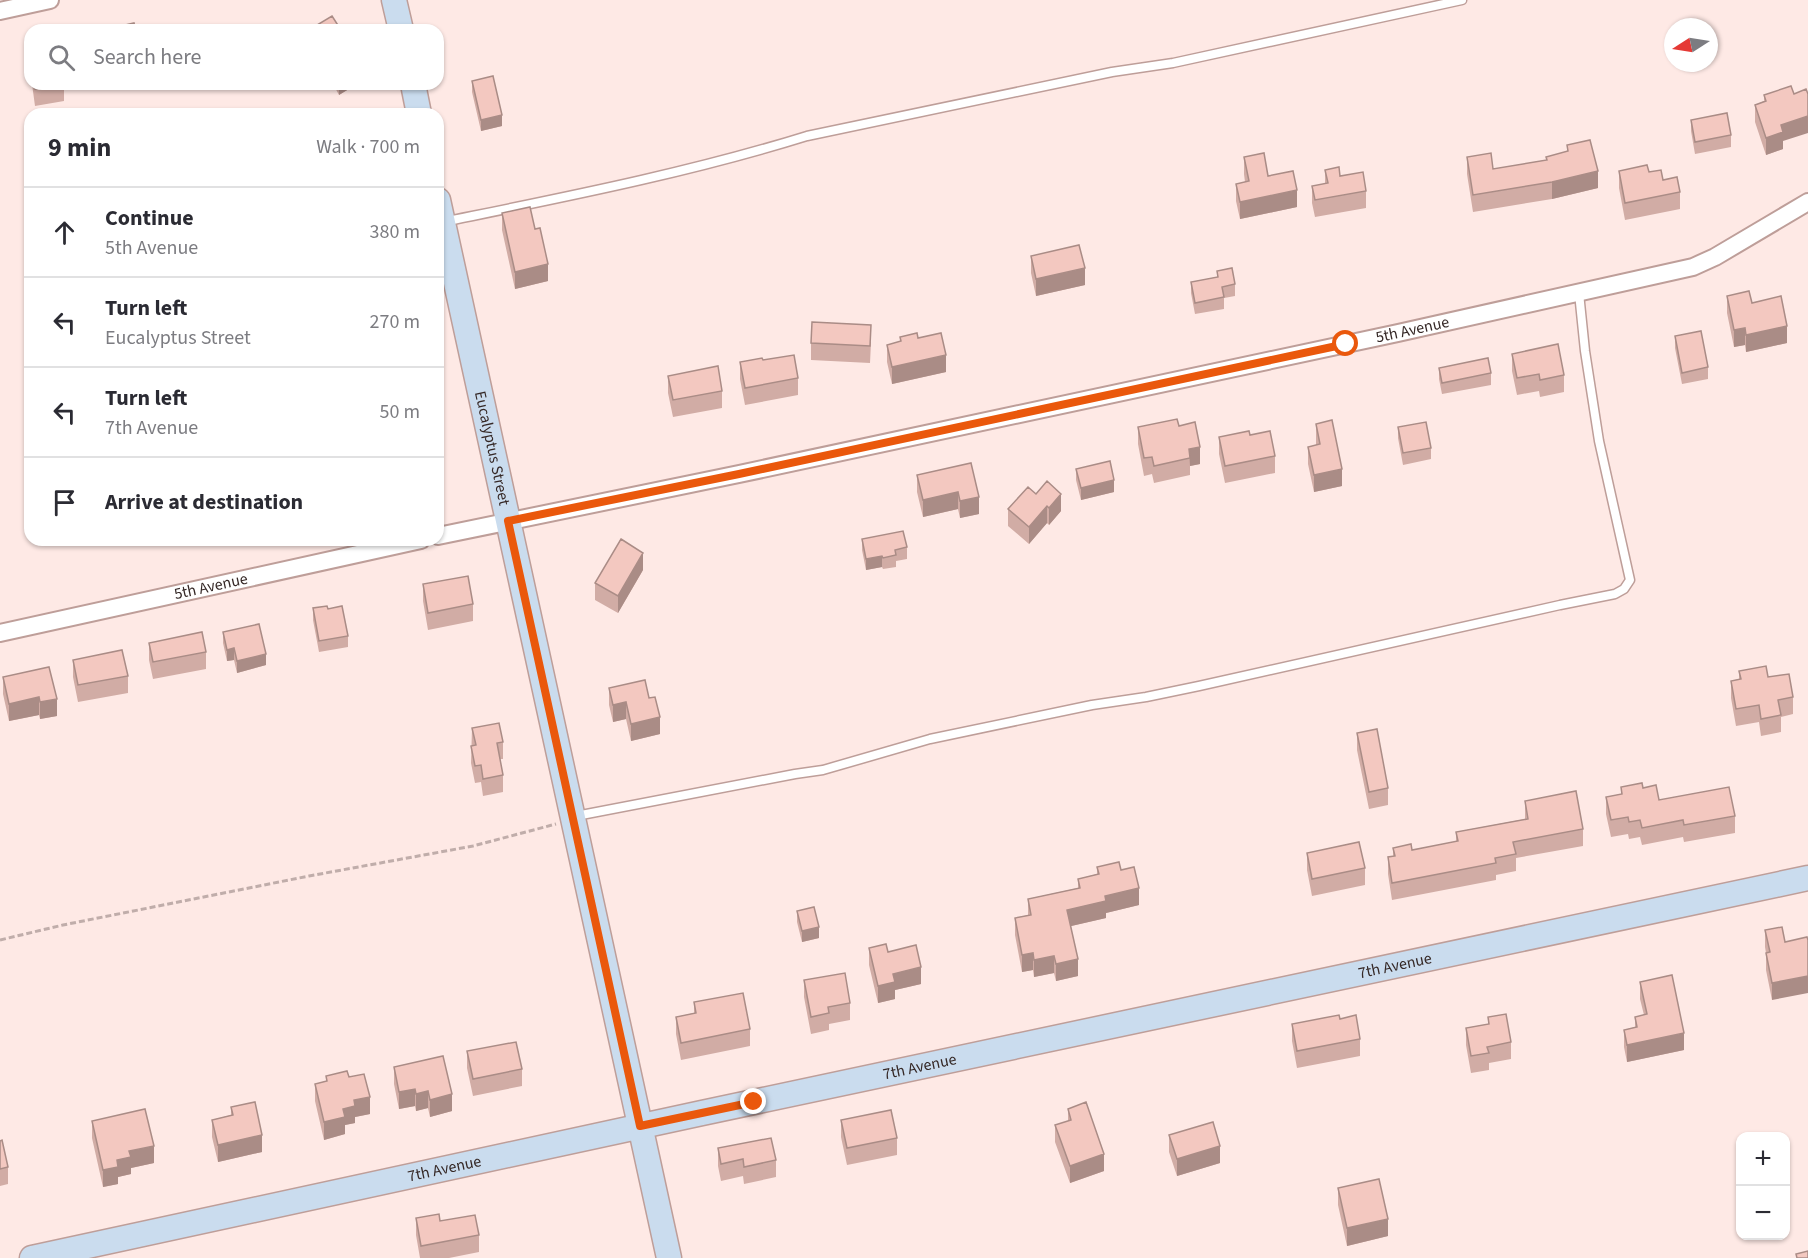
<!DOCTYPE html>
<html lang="en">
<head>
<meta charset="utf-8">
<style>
	:root { --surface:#fff; --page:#f7f7f7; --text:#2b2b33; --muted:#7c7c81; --line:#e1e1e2 }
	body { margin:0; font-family:"Source Sans 3",sans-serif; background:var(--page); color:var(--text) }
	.controls { position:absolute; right:18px; bottom:18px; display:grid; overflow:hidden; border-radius:12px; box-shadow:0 2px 4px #0004 }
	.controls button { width:54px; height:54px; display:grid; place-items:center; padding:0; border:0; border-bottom:2px solid var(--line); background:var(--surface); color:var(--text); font:30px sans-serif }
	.compass { position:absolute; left:1664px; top:18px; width:54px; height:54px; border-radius:50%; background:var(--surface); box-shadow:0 2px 4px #0004; rotate:258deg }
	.stop { position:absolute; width:18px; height:18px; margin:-14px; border:4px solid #ea580c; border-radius:50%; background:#fff }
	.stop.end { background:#ea580c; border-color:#fff; box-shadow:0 2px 6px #0008 }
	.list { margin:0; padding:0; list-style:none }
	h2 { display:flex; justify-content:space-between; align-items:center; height:78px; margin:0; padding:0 24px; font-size:26px }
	h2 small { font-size:20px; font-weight:400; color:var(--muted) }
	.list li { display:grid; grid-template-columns:39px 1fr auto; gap:18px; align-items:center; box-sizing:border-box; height:90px; padding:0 24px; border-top:2px solid var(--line) }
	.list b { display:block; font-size:22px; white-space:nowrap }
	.list p { margin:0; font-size:20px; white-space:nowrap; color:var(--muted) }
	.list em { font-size:20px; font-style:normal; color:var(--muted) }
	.icon { flex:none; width:33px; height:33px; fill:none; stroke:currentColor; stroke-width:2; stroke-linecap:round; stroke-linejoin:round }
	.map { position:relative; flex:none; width:1808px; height:1258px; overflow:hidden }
	.search { position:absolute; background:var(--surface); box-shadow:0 2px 4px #0004; left:24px; top:24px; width:420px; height:66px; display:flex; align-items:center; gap:15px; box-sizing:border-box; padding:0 21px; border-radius:18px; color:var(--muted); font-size:22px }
	.panel { position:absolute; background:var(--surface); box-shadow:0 2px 4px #0004; left:24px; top:108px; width:420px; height:438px; border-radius:18px }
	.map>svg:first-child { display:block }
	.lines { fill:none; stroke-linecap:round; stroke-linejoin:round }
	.lane-casing { stroke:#be9e99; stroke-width:11 }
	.street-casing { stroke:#be9e99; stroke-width:20 }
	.secondary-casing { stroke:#be9e99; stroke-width:27 }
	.path { stroke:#c0adaa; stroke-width:3; stroke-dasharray:6 3; stroke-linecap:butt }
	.lane { stroke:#fff; stroke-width:8 }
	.street { stroke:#fff; stroke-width:16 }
	.secondary { stroke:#cadcee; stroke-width:24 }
	.wall { fill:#d1aca5 }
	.shaded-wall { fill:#aa8c86 }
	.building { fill:#f3c8c0; stroke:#aa8c86; stroke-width:1.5 }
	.route { stroke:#ea580c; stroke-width:8 }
	.labels { text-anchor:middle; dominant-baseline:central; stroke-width:4.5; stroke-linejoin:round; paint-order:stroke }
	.street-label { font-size:16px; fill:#352826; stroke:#fff }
</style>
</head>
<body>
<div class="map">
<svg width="1808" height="1258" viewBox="0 0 1808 1258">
	<rect width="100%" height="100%" fill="#fee9e5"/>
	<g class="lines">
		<g class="lane-casing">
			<path id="lane" d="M443,222C565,197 688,173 807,136L1112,72L1173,63L1462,0
				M576,816L795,774L823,770L930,739L1092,705L1146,697L1199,686L1560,605L1615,594L1624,589L1630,580L1599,441L1585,351L1579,293"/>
		</g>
		<g class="street-casing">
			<g id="street">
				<path d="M0,11L50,0"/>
				<path id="s1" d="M438,536L739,474L1398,333L1693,267L1715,257L1808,202"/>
				<path id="s2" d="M0,633L421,540"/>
			</g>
		</g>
		<g class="secondary-casing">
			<g id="secondary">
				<path d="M394,0L401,30"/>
				<path d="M413,84L419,114"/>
				<path id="s3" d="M438,200L669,1258"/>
				<path id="s4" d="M32,1258L702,1113L1808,878"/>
			</g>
		</g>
		<path class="path" d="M0,940L63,925L309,876L473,846L556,824"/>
		<use href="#lane" class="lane"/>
		<use href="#street" class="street"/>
		<use href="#secondary" class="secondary"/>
	</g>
	<path class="wall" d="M472,81L502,126L481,131L472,92Z
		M32,84H64V101L35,106Z
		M325,84H357L339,95L333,84L327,88Z
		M1764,95L1783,141V149L1766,155L1755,122V105L1764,101Z
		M1691,120L1731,135V147L1695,154L1691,131Z
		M1567,145L1598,188L1552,199L1473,212L1467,174V157L1493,169L1546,160V157L1567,152Z
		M1244,157L1268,176L1297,207L1240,219L1236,201V184L1245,182L1244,174Z
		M1325,170L1340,176L1366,191V208L1315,217L1312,203V186L1325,184Z
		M1619,171L1649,172L1663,180L1680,192V209L1625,220L1619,188Z
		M502,213L548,281L515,289L502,230Z
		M1031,256L1085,285L1036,296L1031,273Z
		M1217,271L1235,284V296L1224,298V309L1195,314L1191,293V282L1217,277Z
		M1727,296L1752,303L1787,343L1746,352L1745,345L1734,347L1727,313Z
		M1675,336L1708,367V379L1682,384L1675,348Z
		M900,337L918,338L946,372L892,384L887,362V345L900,342Z
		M871,342L870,363L811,360V343Z
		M1512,354L1564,375V392L1540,397L1539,391L1517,395L1512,371Z
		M763,360L798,378V395L745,405L740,379V362Z
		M1439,368L1491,373V385L1442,394L1439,379Z
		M668,376L722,391V408L673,417L668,393Z
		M1316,424L1342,486L1314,492L1308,464V447L1316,445Z
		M1179,426L1200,464L1190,466V475L1154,483L1152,474L1144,476L1138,444V427Z
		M1398,427L1431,448V459L1403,465L1398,438Z
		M1250,435L1275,456V473L1225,483L1219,454V437Z
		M971,463L979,514L960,518L958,509L923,517L917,492V475Z
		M1076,469L1114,492L1081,500L1076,480Z
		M1036,494L1061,511L1049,525L1047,523L1029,544L1008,526V509Z
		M862,539L907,547V559L896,561V567L883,569L882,567L866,570L862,550Z
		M643,570L618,613L595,600V583Z
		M423,584L473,604V621L428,630L423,601Z
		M313,608L328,609L348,636V647L319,652L313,620Z
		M223,632L266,665L237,673L234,660L227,661L223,643Z
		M149,643L206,652V669L153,679L149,660Z
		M73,660L128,676V693L78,702L73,677Z
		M49,667L57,716L40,719L39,715L9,721L3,694V677Z
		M1739,671L1768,677L1793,697V714L1781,717V732L1761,736L1759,722L1736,726L1731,698V681L1739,679Z
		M609,688L649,698L660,734L631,741L626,719L613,722L609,705Z
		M472,728L503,742V759H500L503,775V792L483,796L481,782L475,783L471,763Z
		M1357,733L1388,788V805L1369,809L1357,750Z
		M1621,787L1643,788L1659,800L1735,816V833L1684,842L1683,837L1642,845L1640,837L1629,839L1628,834L1611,837L1606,814V797L1621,794Z
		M1525,801L1583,829V846L1516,858V871L1496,875V880L1392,900L1388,874V857L1393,856V848L1412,850L1456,842V832L1525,819Z
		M1307,853L1365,868V885L1312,896L1307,870Z
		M1097,867L1121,870L1139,905L1106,913V918L1071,926L1078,976L1056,981L1054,973L1034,977L1033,970L1022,972L1015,935V918L1028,915V899L1078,888V879L1097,874Z
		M797,911L819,938L802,942L797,922Z
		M1782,927L1772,1000L1766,970V953L1765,947V930Z
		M869,948L888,952L921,984L895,990V999L878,1003L869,965Z
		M804,980L850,1003V1020L829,1024V1030L811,1034L804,997Z
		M1640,982L1684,1050L1627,1062L1624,1047V1030L1635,1027V1017L1644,1015L1640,999Z
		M694,1002L750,1029V1046L681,1060L676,1034V1017L694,1013Z
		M1488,1017L1511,1042V1059L1489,1063V1070L1471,1073L1466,1045V1028L1488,1024Z
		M1340,1019L1360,1039V1056L1297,1068L1292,1041V1024Z
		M467,1051L522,1069V1086L473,1096L467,1068Z
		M443,1056L452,1111L430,1117L428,1108L416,1111L415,1106L399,1109L394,1084V1067Z
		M326,1076L349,1077L370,1114L355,1117V1123L345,1125V1134L324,1140L315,1101V1084L326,1081Z
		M231,1107L262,1152L218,1162L212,1137V1120L231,1115Z
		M1068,1109L1104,1171L1070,1183L1055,1142V1125L1068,1121Z
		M841,1120L897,1138V1155L847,1165L841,1137Z
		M92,1121L154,1163L131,1168V1174L118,1177V1184L103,1187L92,1138Z
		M1169,1135L1220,1163L1177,1176L1169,1152Z
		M0,1141L8,1167V1184L0,1186Z
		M718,1148L776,1160V1177L744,1184L743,1176L721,1181L718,1166Z
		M1338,1188L1388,1236L1347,1246L1338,1205Z
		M416,1218L440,1221L479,1235V1252L449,1258H420L416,1235Z"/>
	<path class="shaded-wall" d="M339,84H357L339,95Z
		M502,115V126L481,131V120Z
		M1808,116V133L1783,141V149L1766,155V138L1781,125Z
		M1598,171V188L1552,199V182Z
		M1297,190V207L1240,219V202Z
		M548,264V281L515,289V272Z
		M1085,268V285L1036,296V279Z
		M1787,326V343L1746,352V335Z
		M1745,328V345L1734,347V330Z
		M946,355V372L892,384V367Z
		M1200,447V464L1190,466L1189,449Z
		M1342,469V486L1314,492V475Z
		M1114,480V492L1081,500V488Z
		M958,492V509L923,517V500Z
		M1061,494V511L1049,525V508Z
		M979,497V514L960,518V501Z
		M1047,506V523L1029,544V527Z
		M643,553V570L618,613V596Z
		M882,556V567L866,570V559Z
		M234,648V660L227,661V650Z
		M266,654V665L237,673V661Z
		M39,697V715L9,721V704Z
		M57,699V716L40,719V702Z
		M626,702V719L613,722V705Z
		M660,717V734L631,741V724Z
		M1139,888V905L1106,913V918L1067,927V910L1105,896Z
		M819,927V938L802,942V931Z
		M1033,953V970L1022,972V955Z
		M1054,956V973L1034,977V960Z
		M1078,959V976L1056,981V964Z
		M921,967V984L895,990V999L878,1003V986L893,974Z
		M1808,976V993L1772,1000V983Z
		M1684,1033V1050L1627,1062V1045Z
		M415,1089V1106L399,1109V1092Z
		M428,1091V1108L416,1111V1094Z
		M452,1094V1111L430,1117V1100Z
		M370,1097V1114L355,1117V1123L345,1125V1134L324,1140V1122L354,1100Z
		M262,1135V1152L218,1162V1145Z
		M154,1146V1163L131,1168V1174L118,1177V1184L103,1187V1170L129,1151Z
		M1220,1146V1163L1177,1176V1159Z
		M1104,1154V1171L1070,1183V1166Z
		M1388,1219V1236L1347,1246V1228Z"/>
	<path class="building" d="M332,16L341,30H313L312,28Z
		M134,23L136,30H104Z
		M493,76L502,115L481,120L472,81Z
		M34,84H64L35,89Z
		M1791,86L1794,94L1806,89L1808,94V116L1781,125L1783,132L1766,138L1755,105L1766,101L1764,95Z
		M1727,113L1731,135L1695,142L1691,120Z
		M1590,140L1598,171L1552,182L1473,195L1467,157L1491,153L1493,169L1547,160L1546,157L1568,151L1567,145Z
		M1264,153L1268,176L1293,171L1297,190L1240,202L1236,184L1249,181L1244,157Z
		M1647,165L1649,172L1661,170L1663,180L1677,177L1680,192L1625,203L1619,171Z
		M1339,167L1340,176L1363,172L1366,191L1315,200L1312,186L1328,183L1325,170Z
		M530,207L535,229L540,228L548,264L515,272L502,213Z
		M1079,245L1085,268L1036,279L1031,256Z
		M1232,268L1235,284L1222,287L1224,297L1195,303L1191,282L1218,277L1217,271Z
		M1749,291L1752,303L1781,296L1787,326L1746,335L1745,328L1734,330L1727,296Z
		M812,322L871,325L870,346L811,343Z
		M1701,331L1708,367L1682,373L1675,336Z
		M917,333L918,338L941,333L946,355L892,367L887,345L901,341L900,337Z
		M1558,344L1564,375L1540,380L1539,374L1517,378L1512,354Z
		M794,355L798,378L745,388L740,362L762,358L763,360Z
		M1488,358L1491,373L1442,383L1439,368Z
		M718,366L722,391L673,400L668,376Z
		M1177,419L1179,426L1195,422L1200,447L1189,449L1190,458L1154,466L1152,457L1144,458L1138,427Z
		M1332,420L1342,469L1314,475L1308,447L1320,444L1316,424Z
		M1426,422L1431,448L1403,453L1398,427Z
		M1249,431L1250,435L1270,431L1275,456L1225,466L1219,437Z
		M1110,461L1114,480L1081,488L1076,469Z
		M971,463L979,497L960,501L958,492L923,500L917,475Z
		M1047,481L1061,494L1049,508L1047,506L1029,527L1008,509L1028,487L1036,494Z
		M903,531L907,547L895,550L896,555L883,558L882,556L866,559L862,539Z
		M621,539L643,553L618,596L595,583Z
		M468,576L473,604L428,613L423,584Z
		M327,606L328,609L342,606L348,636L319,641L313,608Z
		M259,624L266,654L237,661L234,648L227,650L223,632Z
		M202,632L206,652L153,662L149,643Z
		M122,650L128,676L78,685L73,660Z
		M1766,666L1768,677L1789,674L1793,697L1778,700L1781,715L1761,719L1759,705L1736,709L1731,681L1741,679L1739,671Z
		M49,667L57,699L40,702L39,697L9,704L3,677Z
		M645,680L649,698L655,697L660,717L631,724L626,702L613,705L609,688Z
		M499,723L503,742L497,743L503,775L483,779L481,765L475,766L471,746L476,745L472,728Z
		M1377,729L1388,788L1369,792L1357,733Z
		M1642,783L1643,788L1656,785L1659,800L1729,787L1735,816L1684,825L1683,820L1642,828L1640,820L1629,822L1628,817L1611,820L1606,797L1622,794L1621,787Z
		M1576,791L1583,829L1513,842L1516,854L1495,858L1496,863L1392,883L1388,857L1395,856L1393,848L1411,844L1412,850L1458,841L1456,832L1528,819L1525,801Z
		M1359,842L1365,868L1312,879L1307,853Z
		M1119,862L1121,870L1134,867L1139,888L1105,896L1106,901L1067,910L1078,959L1056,964L1054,956L1034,960L1033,953L1022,955L1015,918L1031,915L1028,899L1080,888L1078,879L1099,874L1097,867Z
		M814,907L819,927L802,931L797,911Z
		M1782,927L1785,942L1807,937L1808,940V976L1772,983L1766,953L1770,952L1765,930Z
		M886,944L888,952L916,945L921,967L893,974L895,982L878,986L869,948Z
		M845,973L850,1003L828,1007L829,1013L811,1017L804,980Z
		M1672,975L1684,1033L1627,1045L1624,1030L1637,1027L1635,1017L1647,1014L1640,982Z
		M743,993L750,1029L681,1043L676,1017L696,1013L694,1002Z
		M1506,1014L1511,1042L1487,1047L1489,1053L1471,1056L1466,1028L1489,1024L1488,1017Z
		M1339,1015L1340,1019L1356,1015L1360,1039L1297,1051L1292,1024Z
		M516,1042L522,1069L473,1079L467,1051Z
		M443,1056L452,1094L430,1100L428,1091L416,1094L415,1089L399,1092L394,1067Z
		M347,1071L349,1077L364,1074L370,1097L354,1100L355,1106L343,1109L345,1117L324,1122L315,1084L327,1081L326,1076Z
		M255,1102L262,1135L218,1145L212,1120L233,1115L231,1107Z
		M1086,1102L1104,1154L1070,1166L1055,1125L1071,1120L1068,1109Z
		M145,1109L154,1146L129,1151L131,1157L117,1160L118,1167L103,1170L92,1121Z
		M891,1110L897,1138L847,1148L841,1120Z
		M1213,1122L1220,1146L1177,1159L1169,1135Z
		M771,1138L776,1160L744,1167L743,1159L721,1164L718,1148Z
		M2,1140L8,1167L0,1169V1141Z
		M1379,1179L1388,1219L1347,1228L1338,1188Z
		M439,1214L440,1221L475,1215L479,1235L421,1246L416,1218Z
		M1808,1251V1258H1797L1796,1254Z"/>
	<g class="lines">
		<path class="route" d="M754,1102L640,1126L508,521L739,474L1346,344"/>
	</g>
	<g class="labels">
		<g class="street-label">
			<text stroke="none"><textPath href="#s1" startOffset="996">5th Avenue</textPath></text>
			<text stroke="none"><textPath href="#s3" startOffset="254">Eucalyptus Street</textPath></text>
			<text stroke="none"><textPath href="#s2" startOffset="216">5th Avenue</textPath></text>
			<text stroke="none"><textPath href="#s4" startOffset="1394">7th Avenue</textPath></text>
			<text stroke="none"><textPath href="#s4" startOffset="908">7th Avenue</textPath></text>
			<text stroke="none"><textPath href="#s4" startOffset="422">7th Avenue</textPath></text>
		</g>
	</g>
</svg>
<div class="controls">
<button>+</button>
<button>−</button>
</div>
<svg class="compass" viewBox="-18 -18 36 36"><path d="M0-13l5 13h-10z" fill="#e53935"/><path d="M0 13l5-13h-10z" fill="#7c7c81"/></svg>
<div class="stop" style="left:1346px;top:344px"></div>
<div class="stop end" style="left:754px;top:1102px"></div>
<div class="search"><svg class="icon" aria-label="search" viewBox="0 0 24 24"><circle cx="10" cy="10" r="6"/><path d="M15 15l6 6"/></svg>Search here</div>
<section class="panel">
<h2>9 min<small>Walk · 700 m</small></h2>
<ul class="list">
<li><svg class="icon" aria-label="ahead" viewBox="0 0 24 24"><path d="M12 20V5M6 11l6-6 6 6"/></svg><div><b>Continue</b><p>5th Avenue</p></div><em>380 m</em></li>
<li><svg class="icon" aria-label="left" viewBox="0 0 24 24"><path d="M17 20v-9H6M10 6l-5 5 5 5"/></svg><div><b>Turn left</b><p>Eucalyptus Street</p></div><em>270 m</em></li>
<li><svg class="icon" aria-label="left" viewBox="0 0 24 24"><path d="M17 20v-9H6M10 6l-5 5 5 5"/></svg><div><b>Turn left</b><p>7th Avenue</p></div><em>50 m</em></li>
<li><svg class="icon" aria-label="arrive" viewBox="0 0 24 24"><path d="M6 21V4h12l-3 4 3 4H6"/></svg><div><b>Arrive at destination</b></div></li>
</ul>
</section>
</div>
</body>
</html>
